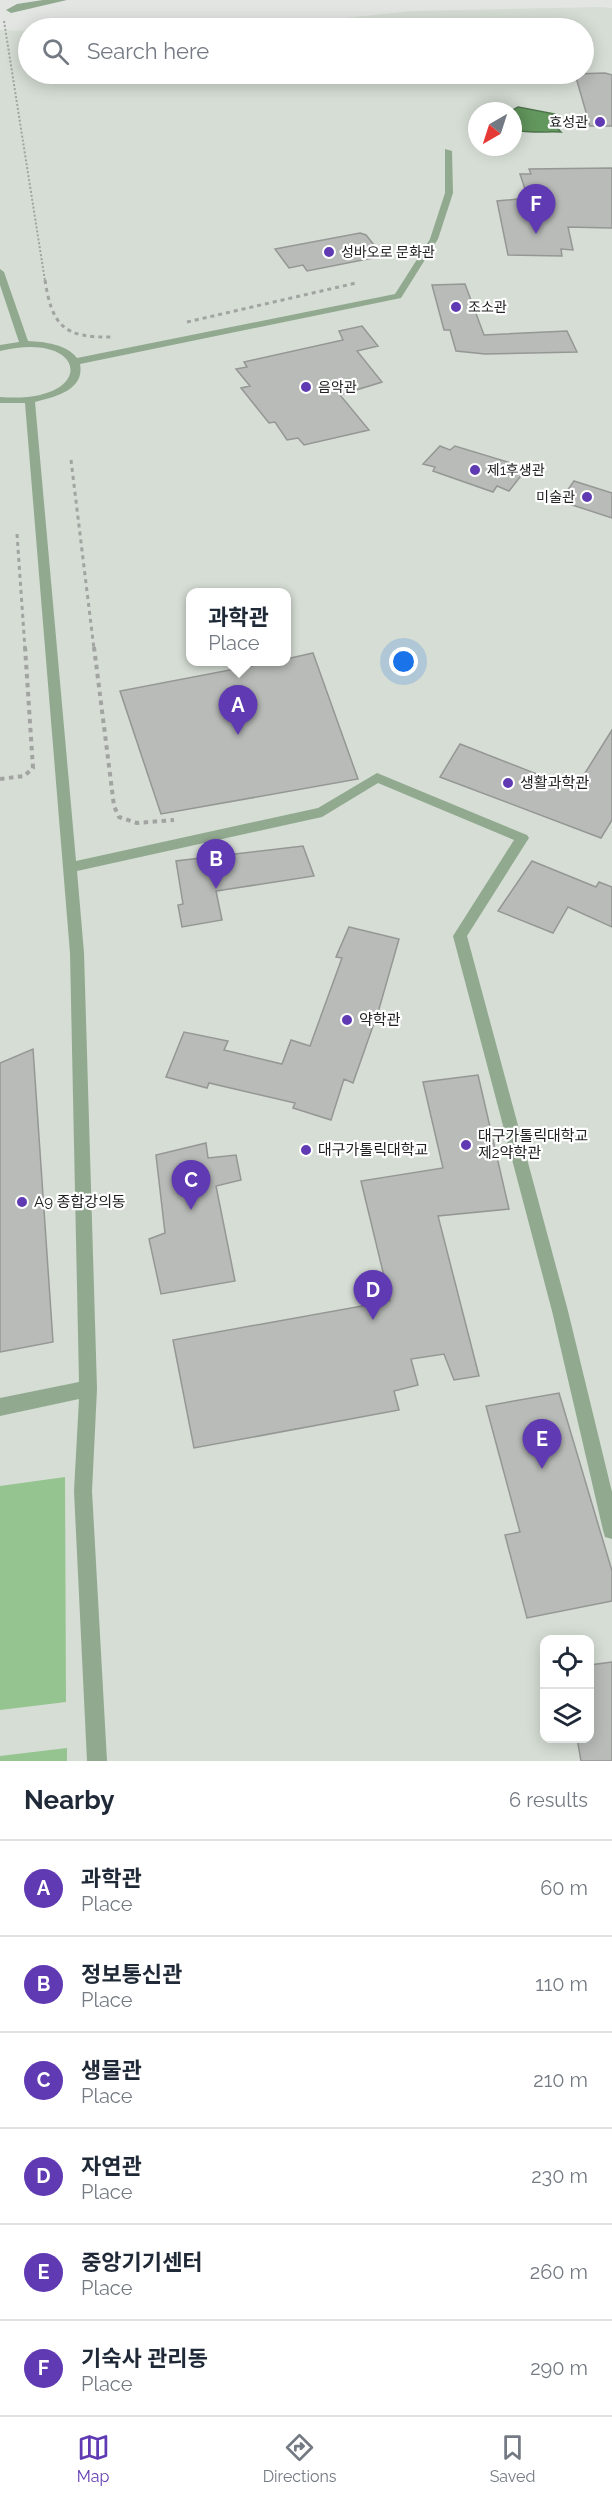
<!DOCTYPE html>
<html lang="en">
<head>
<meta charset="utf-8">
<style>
	:root { --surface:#fff; --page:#f6f6f7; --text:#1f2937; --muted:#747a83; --line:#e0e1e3; --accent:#603ab2 }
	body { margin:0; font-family:Raleway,"Noto Sans KR",sans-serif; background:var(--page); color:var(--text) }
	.controls { position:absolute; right:18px; bottom:18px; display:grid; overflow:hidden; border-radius:12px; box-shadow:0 3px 15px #0003 }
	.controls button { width:54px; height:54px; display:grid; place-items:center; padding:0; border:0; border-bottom:2px solid var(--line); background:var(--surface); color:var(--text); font:30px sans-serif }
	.compass { position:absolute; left:468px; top:102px; width:54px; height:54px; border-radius:50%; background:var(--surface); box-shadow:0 3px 15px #0003; rotate:219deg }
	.you { position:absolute; left:404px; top:662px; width:21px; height:21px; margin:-15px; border:4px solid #fff; border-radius:50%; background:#1a73e8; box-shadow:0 0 0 9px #1a73e833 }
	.badge { display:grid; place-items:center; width:39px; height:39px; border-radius:50%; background:var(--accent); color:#fff; font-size:20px; font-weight:700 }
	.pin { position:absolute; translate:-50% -50px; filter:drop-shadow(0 2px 3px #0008) }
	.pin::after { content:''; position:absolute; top:32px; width:21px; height:18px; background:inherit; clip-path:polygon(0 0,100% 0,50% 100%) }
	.popup { position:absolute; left:186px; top:588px; width:105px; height:78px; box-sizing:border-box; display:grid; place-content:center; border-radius:12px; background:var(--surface); filter:drop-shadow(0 2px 4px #0005); font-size:20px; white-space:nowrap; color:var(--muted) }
	.popup b { font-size:22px; color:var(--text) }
	.popup::after { content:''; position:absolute; left:50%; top:100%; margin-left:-12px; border:12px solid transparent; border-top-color:var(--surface) }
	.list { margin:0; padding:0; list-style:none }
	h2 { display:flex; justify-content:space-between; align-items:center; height:78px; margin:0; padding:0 24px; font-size:26px }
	h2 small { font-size:20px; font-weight:400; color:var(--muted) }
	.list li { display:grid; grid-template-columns:39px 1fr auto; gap:18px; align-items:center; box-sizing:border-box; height:96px; padding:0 24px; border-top:2px solid var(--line) }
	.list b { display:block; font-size:22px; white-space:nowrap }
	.list p { margin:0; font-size:20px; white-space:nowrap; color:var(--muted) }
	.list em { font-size:20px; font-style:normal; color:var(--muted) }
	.icon { flex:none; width:33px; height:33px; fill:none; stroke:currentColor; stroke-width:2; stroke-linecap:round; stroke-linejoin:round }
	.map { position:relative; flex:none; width:612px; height:1761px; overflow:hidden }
	.search { position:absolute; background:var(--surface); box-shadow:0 3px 15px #0003; left:18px; right:18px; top:18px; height:66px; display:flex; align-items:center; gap:15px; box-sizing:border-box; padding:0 21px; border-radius:33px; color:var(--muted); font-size:22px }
	.sheet { height:654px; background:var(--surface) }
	nav { display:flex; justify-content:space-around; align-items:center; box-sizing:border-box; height:84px; border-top:2px solid var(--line); background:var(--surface); font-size:16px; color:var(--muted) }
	nav a { display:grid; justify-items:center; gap:3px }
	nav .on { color:var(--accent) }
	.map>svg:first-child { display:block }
	.built { fill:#d5ddd4; fill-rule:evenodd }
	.green { fill:#95c490 }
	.water { fill:#62975d; stroke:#4e744b; stroke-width:1.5 }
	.building { fill:#b8bbb8; stroke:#959795; stroke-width:1.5 }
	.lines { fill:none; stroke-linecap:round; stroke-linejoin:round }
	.path-far2 { stroke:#a2a4a2; stroke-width:2; stroke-dasharray:2 2; stroke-linecap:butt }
	.path-far1 { stroke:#a2a4a2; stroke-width:3; stroke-dasharray:4 4; stroke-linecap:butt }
	.path { stroke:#a2a4a2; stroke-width:4; stroke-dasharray:4.5 4.5; stroke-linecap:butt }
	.lane { fill:#91a98f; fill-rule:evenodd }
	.street { fill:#91a98f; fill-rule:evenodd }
	.poi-dot { fill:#603ab2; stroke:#fff; stroke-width:2 }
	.labels { text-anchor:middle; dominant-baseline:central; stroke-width:4.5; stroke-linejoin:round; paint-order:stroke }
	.far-poi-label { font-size:14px; fill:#202120; stroke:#fff; text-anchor:start }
	.poi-label { font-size:15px; fill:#202120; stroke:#fff; text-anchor:start }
</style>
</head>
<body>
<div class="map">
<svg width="612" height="1761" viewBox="0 0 612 1761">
	<rect width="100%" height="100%" fill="#e3e5e3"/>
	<path class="built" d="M600,7L612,8V1761H0V30L28,31V74H584V28H160L316,21L413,11ZM477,111H513V147H477ZM190,592H286V662H190ZM544,1640H590V1738H544Z"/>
	<path class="green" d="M65,1477L66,1702L0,1710V1486Z
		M67,1748V1761H0V1756Z"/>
	<path class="water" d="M518,107L555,114L553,123L561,132C548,131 523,134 513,129V111H511Z"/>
	<path class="building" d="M605,73L612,75V126H590L575,74Z
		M612,168V228L568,227L573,250L561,249L562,256L508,255L497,201L528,198L520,174H531L529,169Z
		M360,233L366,235L383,256L307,271L303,265L289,268L275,249Z
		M465,284L484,335L567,331L577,352L485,354L456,351L450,330H444L432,285Z
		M362,326L378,346L357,351L382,382L340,395L369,430L304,445L298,438L287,440L275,422L269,423L241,388L250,386L236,369L247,367L244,362L343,340L339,331Z
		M440,446L450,450L455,446L514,464L511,468L524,472L509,491L497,486L493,492L433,471L435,467L423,464Z
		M574,481L612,493V518L560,501Z
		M313,653L358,779L161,814L120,691L272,662H286V659Z
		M612,730V820L601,838L440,777L460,744L575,789Z
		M303,846L314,876L216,891L222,920L182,927L178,905L183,904L176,861Z
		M532,861L596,887L599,882L612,887V927L568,907L553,933L498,911Z
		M349,927L399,939L379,1009L353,1083L344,1079L331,1120L293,1108L295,1103L209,1083L207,1088L166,1077L184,1032L228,1041L224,1050L282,1064L291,1040L310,1046L342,958L336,957Z
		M33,1049L53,1342L0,1352V1063Z
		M478,1075L509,1209L438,1216L479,1376L454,1380L444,1354L411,1359L418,1385L394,1391L399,1410L194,1448L173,1340L390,1301L361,1181L443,1168L423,1082Z
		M206,1143L208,1158L236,1155L241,1180L216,1186L235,1281L161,1294L149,1239L165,1233L156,1155Z
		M559,1393L612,1571V1601L527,1618L505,1535L520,1532L486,1406Z
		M612,1662V1761H581L577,1738H590V1665Z"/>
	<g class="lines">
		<path class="path-far2" d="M4,21L45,281"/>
		<path class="path-far1" d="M45,280C52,326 64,338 112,337
			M187,322L356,283
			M71,460L94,649
			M17,534L25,649"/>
		<path class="path" d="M94,647L114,806L119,817L137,823L174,820
			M0,779L24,776L33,768L25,647"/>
		<path class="lane" d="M445,149L452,151L453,193L438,239L401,298L80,364C85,390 55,397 35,402L76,861L318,808L377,773L527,835L529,838L527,841L467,936L568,1311L612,1492V1539L605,1537L603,1530L552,1311L453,936L514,840L378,783L322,817L77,871L84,953L97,1389L92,1491L107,1761H87L74,1491L79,1399L0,1416V1398L79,1382L70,953L25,403H0V397C98,405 90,329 0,351V345L19,342L0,285V269L4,272L28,341C45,342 66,344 77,358L395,294L430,239L445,193Z"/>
		<path class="street" d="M43,0H67L11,13L6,10L17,4Z"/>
	</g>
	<g class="poi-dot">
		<circle cx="600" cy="122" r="6"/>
		<circle cx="329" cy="252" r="6"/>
		<circle cx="456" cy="307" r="6"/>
		<circle cx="306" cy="387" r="6"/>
		<circle cx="475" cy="470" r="6"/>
		<circle cx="587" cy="497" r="6"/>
		<circle cx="508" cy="783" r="6"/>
		<circle cx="347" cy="1020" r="6"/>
		<circle cx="466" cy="1145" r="6"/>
		<circle cx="306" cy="1150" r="6"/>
		<circle cx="22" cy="1202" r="6"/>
	</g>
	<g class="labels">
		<g class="far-poi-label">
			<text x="588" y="122" text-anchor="end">효성관</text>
			<text x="341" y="252">성바오로 문화관</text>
			<text x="468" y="307">조소관</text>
			<text x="318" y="387">음악관</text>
			<text x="487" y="470">제1후생관</text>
			<text x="575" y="497" text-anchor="end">미술관</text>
		</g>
		<g class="poi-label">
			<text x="520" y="783">생활과학관</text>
			<text x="359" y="1020">약학관</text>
			<text x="478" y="1136">대구가톨릭대학교<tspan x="478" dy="17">제2약학관</tspan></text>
			<text x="318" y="1150">대구가톨릭대학교</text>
			<text x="34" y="1202">A9 종합강의동</text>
		</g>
	</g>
</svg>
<div class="controls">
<button><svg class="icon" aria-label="locate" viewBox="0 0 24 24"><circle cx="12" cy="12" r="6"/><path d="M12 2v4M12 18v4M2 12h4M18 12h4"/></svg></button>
<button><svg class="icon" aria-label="layers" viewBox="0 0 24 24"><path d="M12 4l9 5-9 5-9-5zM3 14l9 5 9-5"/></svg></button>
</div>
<svg class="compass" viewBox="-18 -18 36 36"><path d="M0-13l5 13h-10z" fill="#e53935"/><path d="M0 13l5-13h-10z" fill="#747a83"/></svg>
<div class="you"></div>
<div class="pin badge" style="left:238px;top:735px">A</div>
<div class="popup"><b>과학관</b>Place</div>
<div class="pin badge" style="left:216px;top:889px">B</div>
<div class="pin badge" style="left:191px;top:1210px">C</div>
<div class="pin badge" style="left:373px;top:1320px">D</div>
<div class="pin badge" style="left:542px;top:1469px">E</div>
<div class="pin badge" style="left:536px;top:234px">F</div>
<div class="search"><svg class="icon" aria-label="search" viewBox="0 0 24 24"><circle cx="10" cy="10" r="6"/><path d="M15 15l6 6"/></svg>Search here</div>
</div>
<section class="sheet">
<h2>Nearby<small>6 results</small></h2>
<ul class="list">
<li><span class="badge">A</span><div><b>과학관</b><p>Place</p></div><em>60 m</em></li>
<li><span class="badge">B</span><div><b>정보통신관</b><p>Place</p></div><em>110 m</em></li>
<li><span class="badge">C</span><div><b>생물관</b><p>Place</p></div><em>210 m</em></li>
<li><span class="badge">D</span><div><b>자연관</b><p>Place</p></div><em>230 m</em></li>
<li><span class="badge">E</span><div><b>중앙기기센터</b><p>Place</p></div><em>260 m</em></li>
<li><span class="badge">F</span><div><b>기숙사 관리동</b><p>Place</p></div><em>290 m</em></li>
</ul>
</section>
<nav>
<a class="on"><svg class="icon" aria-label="map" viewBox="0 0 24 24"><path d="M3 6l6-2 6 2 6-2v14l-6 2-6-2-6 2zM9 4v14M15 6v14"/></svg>Map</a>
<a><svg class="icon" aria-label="directions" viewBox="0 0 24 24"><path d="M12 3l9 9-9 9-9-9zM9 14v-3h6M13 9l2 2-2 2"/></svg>Directions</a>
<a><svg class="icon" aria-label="saved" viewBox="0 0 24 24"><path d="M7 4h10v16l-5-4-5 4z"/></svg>Saved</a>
</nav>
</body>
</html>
